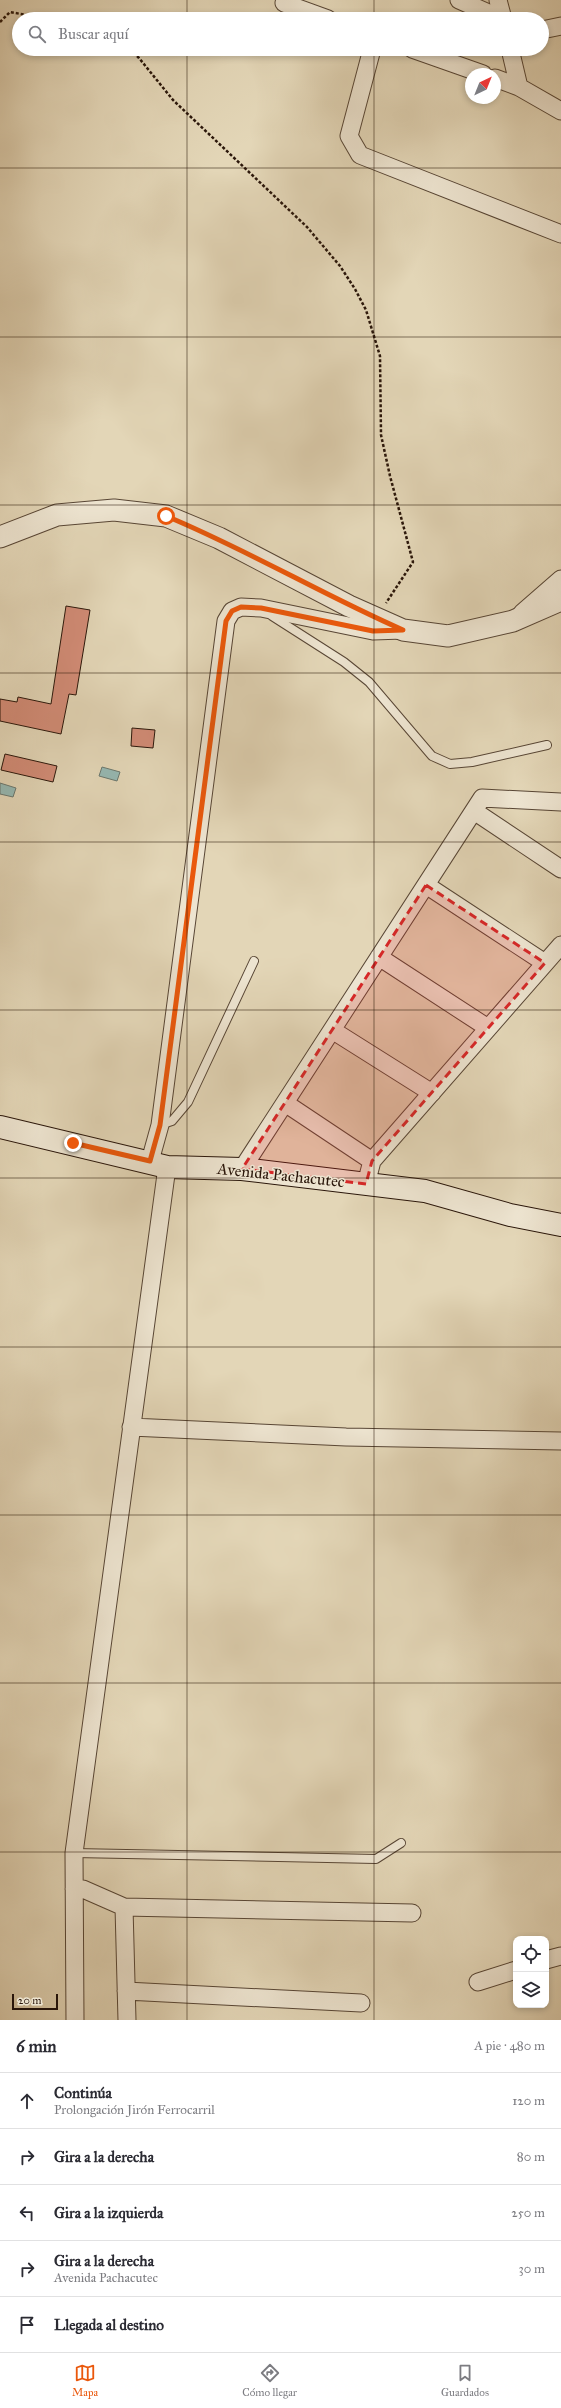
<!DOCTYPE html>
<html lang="es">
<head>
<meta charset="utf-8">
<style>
	:root { --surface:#fff; --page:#f7f7f7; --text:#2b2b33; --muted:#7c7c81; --line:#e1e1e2; --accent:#ea580c }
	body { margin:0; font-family:"IM FELL Great Primer",serif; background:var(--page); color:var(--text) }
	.controls { position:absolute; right:12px; bottom:12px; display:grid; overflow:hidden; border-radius:8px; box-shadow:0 2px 6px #0003 }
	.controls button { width:36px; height:36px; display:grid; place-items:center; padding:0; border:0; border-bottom:1px solid var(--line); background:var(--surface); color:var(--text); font:20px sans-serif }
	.compass { position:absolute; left:465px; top:68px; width:36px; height:36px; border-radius:50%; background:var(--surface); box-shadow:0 2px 6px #0003; rotate:43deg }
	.scale { position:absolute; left:12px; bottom:10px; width:46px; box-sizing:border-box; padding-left:4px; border:2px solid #2a160a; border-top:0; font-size:11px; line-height:14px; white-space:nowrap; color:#2a160a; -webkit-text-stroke:3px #ede4d0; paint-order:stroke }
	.stop { position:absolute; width:12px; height:12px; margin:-9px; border:3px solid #ea580c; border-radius:50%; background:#fff }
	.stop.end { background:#ea580c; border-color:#fff; box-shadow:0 1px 4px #0008 }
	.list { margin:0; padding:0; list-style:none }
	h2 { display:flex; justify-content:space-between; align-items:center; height:52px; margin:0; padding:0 16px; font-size:17px }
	h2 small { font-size:13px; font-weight:400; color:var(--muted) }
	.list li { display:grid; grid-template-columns:26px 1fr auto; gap:12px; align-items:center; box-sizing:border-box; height:56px; padding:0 16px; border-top:1px solid var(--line) }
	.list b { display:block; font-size:15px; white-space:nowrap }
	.list p { margin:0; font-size:13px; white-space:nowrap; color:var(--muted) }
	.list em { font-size:13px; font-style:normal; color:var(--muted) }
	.icon { flex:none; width:22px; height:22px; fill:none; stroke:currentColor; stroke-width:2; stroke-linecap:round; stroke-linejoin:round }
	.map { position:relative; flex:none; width:561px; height:2020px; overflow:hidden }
	.search { position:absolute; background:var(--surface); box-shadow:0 2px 6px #0003; left:12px; right:12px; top:12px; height:44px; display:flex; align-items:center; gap:10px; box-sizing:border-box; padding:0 14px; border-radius:22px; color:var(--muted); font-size:15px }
	.sheet { height:332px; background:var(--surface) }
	nav { display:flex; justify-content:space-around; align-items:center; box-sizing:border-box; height:56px; border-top:1px solid var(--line); background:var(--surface); font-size:11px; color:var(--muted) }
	nav a { display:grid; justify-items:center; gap:2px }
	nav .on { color:var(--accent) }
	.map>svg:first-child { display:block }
	.water { fill:#96b9b3; stroke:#6b786f }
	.building { fill:#d38c77; stroke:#2a160a }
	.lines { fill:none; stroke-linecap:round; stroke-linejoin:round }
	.service-casing { stroke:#584635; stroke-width:10 }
	.minor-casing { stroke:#584635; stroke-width:19 }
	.tertiary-casing { stroke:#584635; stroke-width:23 }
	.secondary-casing { stroke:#2a160a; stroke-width:24 }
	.path { stroke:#2a160a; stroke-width:2.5; stroke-dasharray:3 2; stroke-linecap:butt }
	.service { stroke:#ede4d0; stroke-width:8 }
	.minor { stroke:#ede4d0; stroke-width:17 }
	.tertiary { stroke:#ede4d0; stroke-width:21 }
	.secondary { stroke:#ede4d0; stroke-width:22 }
	.route { stroke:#ea580c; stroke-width:5 }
	.marked { fill:#d62828; fill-opacity:0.2; stroke:#d62828; stroke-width:3; stroke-dasharray:8 5; stroke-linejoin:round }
	.grid { fill:none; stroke:#2a160a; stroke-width:1; stroke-opacity:0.55 }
	.labels { text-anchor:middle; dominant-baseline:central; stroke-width:3; stroke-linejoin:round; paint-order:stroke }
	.street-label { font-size:16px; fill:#2a160a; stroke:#ede4d0 }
</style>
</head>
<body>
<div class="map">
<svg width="561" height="2020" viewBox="0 0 561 2020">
	<rect width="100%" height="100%" fill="#e3d6b7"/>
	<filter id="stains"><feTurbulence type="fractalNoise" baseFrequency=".005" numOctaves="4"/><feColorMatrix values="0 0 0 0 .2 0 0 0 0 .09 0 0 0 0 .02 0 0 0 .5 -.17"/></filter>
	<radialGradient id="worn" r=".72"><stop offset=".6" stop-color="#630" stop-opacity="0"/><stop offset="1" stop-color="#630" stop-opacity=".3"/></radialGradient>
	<path class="water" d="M102,767L120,772L117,781L99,776Z
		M0,783L16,788L13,797L0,794Z"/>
	<path class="building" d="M66,606L90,610L76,695L69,694L61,734L0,721V699L17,702L18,697L51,704Z
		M132,728L155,730L153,748L131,746Z
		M5,754L57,766L53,782L1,770Z"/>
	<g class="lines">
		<g class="service-casing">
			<path id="service" d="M272,616L344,662L369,682L432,756L450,764L472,762L547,745
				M160,1125L172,1121L188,1102L254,961
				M74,1853L376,1859L401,1843"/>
		</g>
		<g class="minor-casing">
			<path id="minor" d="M459,0L502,19
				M498,0L503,19
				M284,3L328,19
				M542,30L561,26
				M372,49L349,136L360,155L561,234
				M412,49L483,74
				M510,49L519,87
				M495,78L519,87L561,111
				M522,613L561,579
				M474,811L561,869
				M426,885L545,963
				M379,957L488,1028
				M332,1030L432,1093
				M285,1103L372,1161
				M150,1161L160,1125L226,621L232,611L241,607L261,608L373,631L403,630
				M242,1169L482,798L561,802
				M366,1184L372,1161L561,945
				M131,1427L346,1437L561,1441
				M74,1889H83L124,1907
				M546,1960L561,1956
				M478,1982L516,1970
				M126,1991L361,2003
				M75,2020L74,1853L167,1167
				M127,2020L124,1907L412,1913"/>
		</g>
		<g class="tertiary-casing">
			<path id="tertiary" d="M0,537L57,515L114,510L166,516L219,538L349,606L403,630L448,636L513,621L561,600"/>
		</g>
		<g class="secondary-casing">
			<path id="secondary" d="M0,1127L167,1167L242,1169L425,1191L510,1215L561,1225"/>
		</g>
		<path class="path" d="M0,22L10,12L48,19
			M130,49L139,58L173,100L307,227L340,266L355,289L366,310L380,356L381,435L390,476L413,562L386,603"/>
		<use href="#service" class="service"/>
		<use href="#minor" class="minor"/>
		<use href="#tertiary" class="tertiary"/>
		<use href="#secondary" class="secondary"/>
	</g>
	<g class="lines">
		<path class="route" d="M73,1143L150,1161L160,1125L226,621L232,611L241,607L261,608L373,631L403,630C323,595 248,550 166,516"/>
	</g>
	<path class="marked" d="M426,885L545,963L372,1161L366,1184L242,1169Z"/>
	<path class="grid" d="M187,0V19M374,0V19M187,49V2020M374,49V2020M0,168H561M0,337H561M0,505H561M0,673H561M0,842H561M0,1010H561M0,1178H561M0,1347H561M0,1515H561M0,1683H561M0,1852H561"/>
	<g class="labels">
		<g class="street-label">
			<text transform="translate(281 1175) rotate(6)">Avenida Pachacutec</text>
		</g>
	</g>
	<rect width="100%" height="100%" filter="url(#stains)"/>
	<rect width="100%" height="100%" fill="url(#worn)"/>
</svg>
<div class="controls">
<button><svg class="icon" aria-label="locate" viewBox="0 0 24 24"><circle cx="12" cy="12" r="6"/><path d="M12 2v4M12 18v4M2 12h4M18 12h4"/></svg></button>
<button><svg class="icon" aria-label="layers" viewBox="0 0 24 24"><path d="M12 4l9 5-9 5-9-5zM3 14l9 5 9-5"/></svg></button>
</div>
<svg class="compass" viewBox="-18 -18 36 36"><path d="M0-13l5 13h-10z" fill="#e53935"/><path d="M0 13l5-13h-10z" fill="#7c7c81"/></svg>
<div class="scale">20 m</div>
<div class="stop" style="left:166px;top:516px"></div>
<div class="stop end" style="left:73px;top:1143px"></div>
<div class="search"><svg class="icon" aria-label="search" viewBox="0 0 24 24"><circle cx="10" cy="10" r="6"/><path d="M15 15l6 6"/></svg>Buscar aquí</div>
</div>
<section class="sheet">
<h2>6 min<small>A pie · 480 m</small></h2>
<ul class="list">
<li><svg class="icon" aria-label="ahead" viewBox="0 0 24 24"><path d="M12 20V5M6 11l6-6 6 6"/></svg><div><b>Continúa</b><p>Prolongación Jirón Ferrocarril</p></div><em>120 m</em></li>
<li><svg class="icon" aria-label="right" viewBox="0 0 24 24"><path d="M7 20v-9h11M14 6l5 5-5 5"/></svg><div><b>Gira a la derecha</b></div><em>80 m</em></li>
<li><svg class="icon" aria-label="left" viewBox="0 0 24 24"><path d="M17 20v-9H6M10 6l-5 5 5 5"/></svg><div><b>Gira a la izquierda</b></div><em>250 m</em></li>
<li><svg class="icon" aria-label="right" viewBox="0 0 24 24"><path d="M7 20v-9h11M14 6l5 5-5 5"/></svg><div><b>Gira a la derecha</b><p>Avenida Pachacutec</p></div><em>30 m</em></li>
<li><svg class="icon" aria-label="arrive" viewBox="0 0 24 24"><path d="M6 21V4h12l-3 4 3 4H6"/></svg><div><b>Llegada al destino</b></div></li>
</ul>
</section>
<nav>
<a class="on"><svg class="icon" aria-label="map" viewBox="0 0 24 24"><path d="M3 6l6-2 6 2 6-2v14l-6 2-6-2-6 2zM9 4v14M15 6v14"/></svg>Mapa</a>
<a><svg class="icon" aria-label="directions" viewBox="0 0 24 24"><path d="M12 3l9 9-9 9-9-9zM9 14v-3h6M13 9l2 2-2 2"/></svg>Cómo llegar</a>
<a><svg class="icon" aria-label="saved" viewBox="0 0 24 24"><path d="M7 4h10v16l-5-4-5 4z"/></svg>Guardados</a>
</nav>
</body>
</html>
